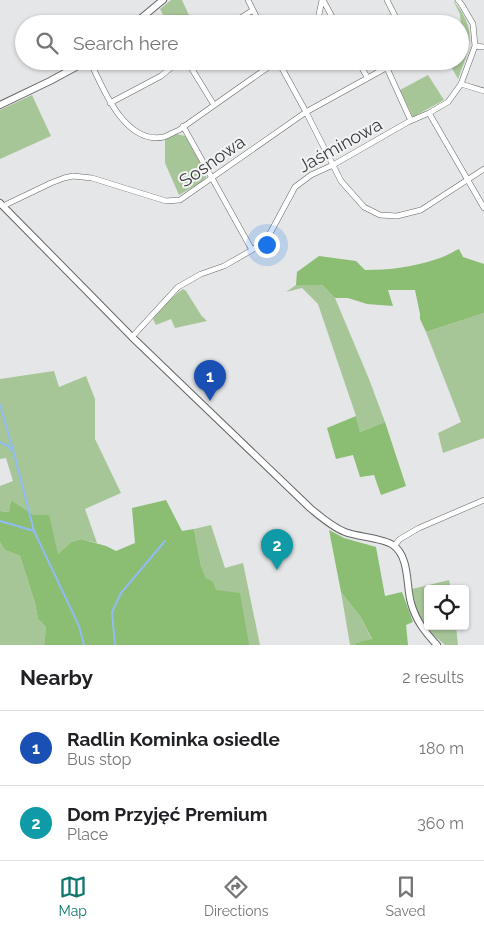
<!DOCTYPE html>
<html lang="en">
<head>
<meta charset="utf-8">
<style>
	:root { --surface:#fff; --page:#f2f2f2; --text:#202124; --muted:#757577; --line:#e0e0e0; --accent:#0f766e }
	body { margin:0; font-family:Raleway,sans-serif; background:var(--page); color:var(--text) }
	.controls { position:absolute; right:15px; bottom:15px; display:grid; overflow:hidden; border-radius:5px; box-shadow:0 1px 4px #0004 }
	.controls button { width:45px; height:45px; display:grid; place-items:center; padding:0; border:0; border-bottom:1px solid var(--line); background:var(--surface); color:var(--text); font:25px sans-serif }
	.you { position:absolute; left:266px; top:244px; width:18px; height:18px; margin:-12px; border:4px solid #fff; border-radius:50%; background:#1a73e8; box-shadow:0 0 0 8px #1a73e833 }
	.badge { display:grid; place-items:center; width:32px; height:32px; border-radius:50%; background:var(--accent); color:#fff; font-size:16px; font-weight:700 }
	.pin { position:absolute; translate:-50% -41px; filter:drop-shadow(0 1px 2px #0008) }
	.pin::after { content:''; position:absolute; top:26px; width:18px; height:15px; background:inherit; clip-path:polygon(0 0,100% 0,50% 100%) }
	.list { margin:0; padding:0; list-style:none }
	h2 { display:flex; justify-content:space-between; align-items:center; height:65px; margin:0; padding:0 20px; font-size:21px }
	h2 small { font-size:16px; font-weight:400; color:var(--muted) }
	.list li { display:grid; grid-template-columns:32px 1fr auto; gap:15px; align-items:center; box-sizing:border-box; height:75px; padding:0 20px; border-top:1px solid var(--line) }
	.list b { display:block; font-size:19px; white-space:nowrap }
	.list p { margin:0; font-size:16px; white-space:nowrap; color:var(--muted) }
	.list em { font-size:16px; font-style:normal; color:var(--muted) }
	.icon { flex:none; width:28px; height:28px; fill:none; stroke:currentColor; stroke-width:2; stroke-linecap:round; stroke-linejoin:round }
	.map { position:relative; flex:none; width:484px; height:645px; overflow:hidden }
	.search { position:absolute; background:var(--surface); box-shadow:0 1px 4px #0004; left:15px; right:15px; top:15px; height:55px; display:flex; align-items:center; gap:12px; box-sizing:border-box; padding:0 18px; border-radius:28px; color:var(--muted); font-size:19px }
	.sheet { height:215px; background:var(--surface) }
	nav { display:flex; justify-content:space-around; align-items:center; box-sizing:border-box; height:70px; border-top:1px solid var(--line); background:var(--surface); font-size:14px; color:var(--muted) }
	nav a { display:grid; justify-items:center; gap:2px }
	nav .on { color:var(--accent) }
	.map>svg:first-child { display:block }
	.green { fill:#a7c698 }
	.forest { fill:#8bbd72 }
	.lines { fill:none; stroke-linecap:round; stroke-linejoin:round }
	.stream { stroke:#8fbcf3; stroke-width:2 }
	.minor-casing { stroke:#656667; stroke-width:6 }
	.tertiary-casing { stroke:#656667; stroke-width:8 }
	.minor { stroke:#fff; stroke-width:5 }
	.tertiary { stroke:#fff; stroke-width:6 }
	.labels { text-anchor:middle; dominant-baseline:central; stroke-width:4; stroke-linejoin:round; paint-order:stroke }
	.street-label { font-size:18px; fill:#3c3c3d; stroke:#f2f3f4 }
</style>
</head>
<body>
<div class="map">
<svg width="484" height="645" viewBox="0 0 484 645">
	<rect width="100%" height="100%" fill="#e4e6e7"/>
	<path class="green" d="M171,0H182L193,24H168L160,9Z
		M453,0C478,31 471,44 458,79L448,61H460V40L462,39L460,14Z
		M428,75L444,100L413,117L400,90Z
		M32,95L51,136L0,159V110Z
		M177,134L185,136L206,173V177L200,183L179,195L165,163V139Z
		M296,285H324L335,298L369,379L385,422L360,432L356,416L318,304L302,288L286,292Z
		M183,289L186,291L201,315L207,321L175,328L171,319L156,325L153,319C162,308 171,297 183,289Z
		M484,313V438L443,453L438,433L461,422L426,332Z
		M54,371L59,387L86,376L95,399V439L121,493L85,509L97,543L81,539L71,542L57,555L34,515L11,500L9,512L0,511V486L13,481L6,458L0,459V379Z
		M211,525L225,568L243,563L260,645H249L216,590L206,578L201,566L194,529Z
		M0,542L5,550L20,556L35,603L38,619L46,627L44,645H0Z
		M449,580L451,589H428V626H456L458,645H445L431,633L417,613L412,589Z
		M341,592L360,616L372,640L356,643V645H350Z"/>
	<path class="forest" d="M459,249L463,257L484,264V313L426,332L420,319V314L415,290H388L393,306L367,304L348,298H335L323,285H296L297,272L319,256L356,261L365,270C389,270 414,267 437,259C445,257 452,252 459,249Z
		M356,416L360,432L385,422L406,486L381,495L374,475L360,477L353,455L336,459L327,428Z
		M11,500L34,515H49L58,554L71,542L81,539L106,546L116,551L135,543L132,508L166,500L182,531L194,529L201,566L206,578L213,582L216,590L240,593L249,645H44L46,627L38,619L35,603L20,556L5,550L0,542V511L9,512Z
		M329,530L344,538L376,547L385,596L402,592L413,622L406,625L408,645H356V643L372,639L360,616L341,592Z"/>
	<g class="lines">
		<path class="stream" d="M0,405L15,457L34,531L79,626L84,645
			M0,442L8,446L12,450
			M0,521L34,531
			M115,645L112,612L121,593L165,541"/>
		<g class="minor-casing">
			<path id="minor" d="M248,0L260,24
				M323,0L336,24
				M387,0L399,24
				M231,24L253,10
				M317,24L322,0
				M475,46L484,47
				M90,61C103,89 125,145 164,137C169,135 174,132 179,130L277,61
				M187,61L214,105
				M278,61L306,112L341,181L364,207L380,215L397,216L421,210L484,169
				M358,61L367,77
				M386,66L411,121
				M461,84L484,91
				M110,103L161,76L179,61
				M429,113L484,208
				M183,126L252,250
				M3,206L51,183L64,178L73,176L92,178L166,201L180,200L306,112L384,69L391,61
				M132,337L178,287L201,274L224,266L252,250L267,239L295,187L311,175L333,165L408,122L429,113L448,102L461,84L475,46L473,24L462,5L458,0
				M394,546L400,539L419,528L484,500"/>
		</g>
		<g class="tertiary-casing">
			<path id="tertiary" d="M134,24L163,0
				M0,105L50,81L87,61
				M0,203L132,337L310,508C321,517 332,527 345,532C358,537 383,538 393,545C410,557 406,586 411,603C416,621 425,632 437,645"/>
		</g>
		<use href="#minor" class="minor"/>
		<use href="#tertiary" class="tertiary"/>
	</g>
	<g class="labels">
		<g class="street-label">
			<text transform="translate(340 145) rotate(-29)">Jaśminowa</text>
			<text transform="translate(212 161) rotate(-35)">Sosnowa</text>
		</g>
	</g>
</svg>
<div class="controls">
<button><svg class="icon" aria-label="locate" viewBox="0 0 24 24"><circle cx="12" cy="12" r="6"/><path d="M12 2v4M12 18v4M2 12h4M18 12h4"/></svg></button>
</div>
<div class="you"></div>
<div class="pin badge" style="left:210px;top:401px;background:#1a4fb4">1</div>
<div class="pin badge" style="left:277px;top:570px;background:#0f9aa8">2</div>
<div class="search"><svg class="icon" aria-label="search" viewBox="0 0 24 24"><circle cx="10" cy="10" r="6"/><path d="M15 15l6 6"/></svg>Search here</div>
</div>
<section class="sheet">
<h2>Nearby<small>2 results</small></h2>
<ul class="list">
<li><span class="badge" style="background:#1a4fb4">1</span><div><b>Radlin Kominka osiedle</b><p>Bus stop</p></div><em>180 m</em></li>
<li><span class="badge" style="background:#0f9aa8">2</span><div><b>Dom Przyjęć Premium</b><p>Place</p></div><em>360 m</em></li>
</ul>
</section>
<nav>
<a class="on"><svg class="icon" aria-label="map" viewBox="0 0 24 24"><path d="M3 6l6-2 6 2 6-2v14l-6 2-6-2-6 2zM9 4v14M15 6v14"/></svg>Map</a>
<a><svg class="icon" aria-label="directions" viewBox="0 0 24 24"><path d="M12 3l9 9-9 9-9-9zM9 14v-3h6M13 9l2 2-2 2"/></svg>Directions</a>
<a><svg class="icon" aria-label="saved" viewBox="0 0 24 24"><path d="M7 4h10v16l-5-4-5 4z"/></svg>Saved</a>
</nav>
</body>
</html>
